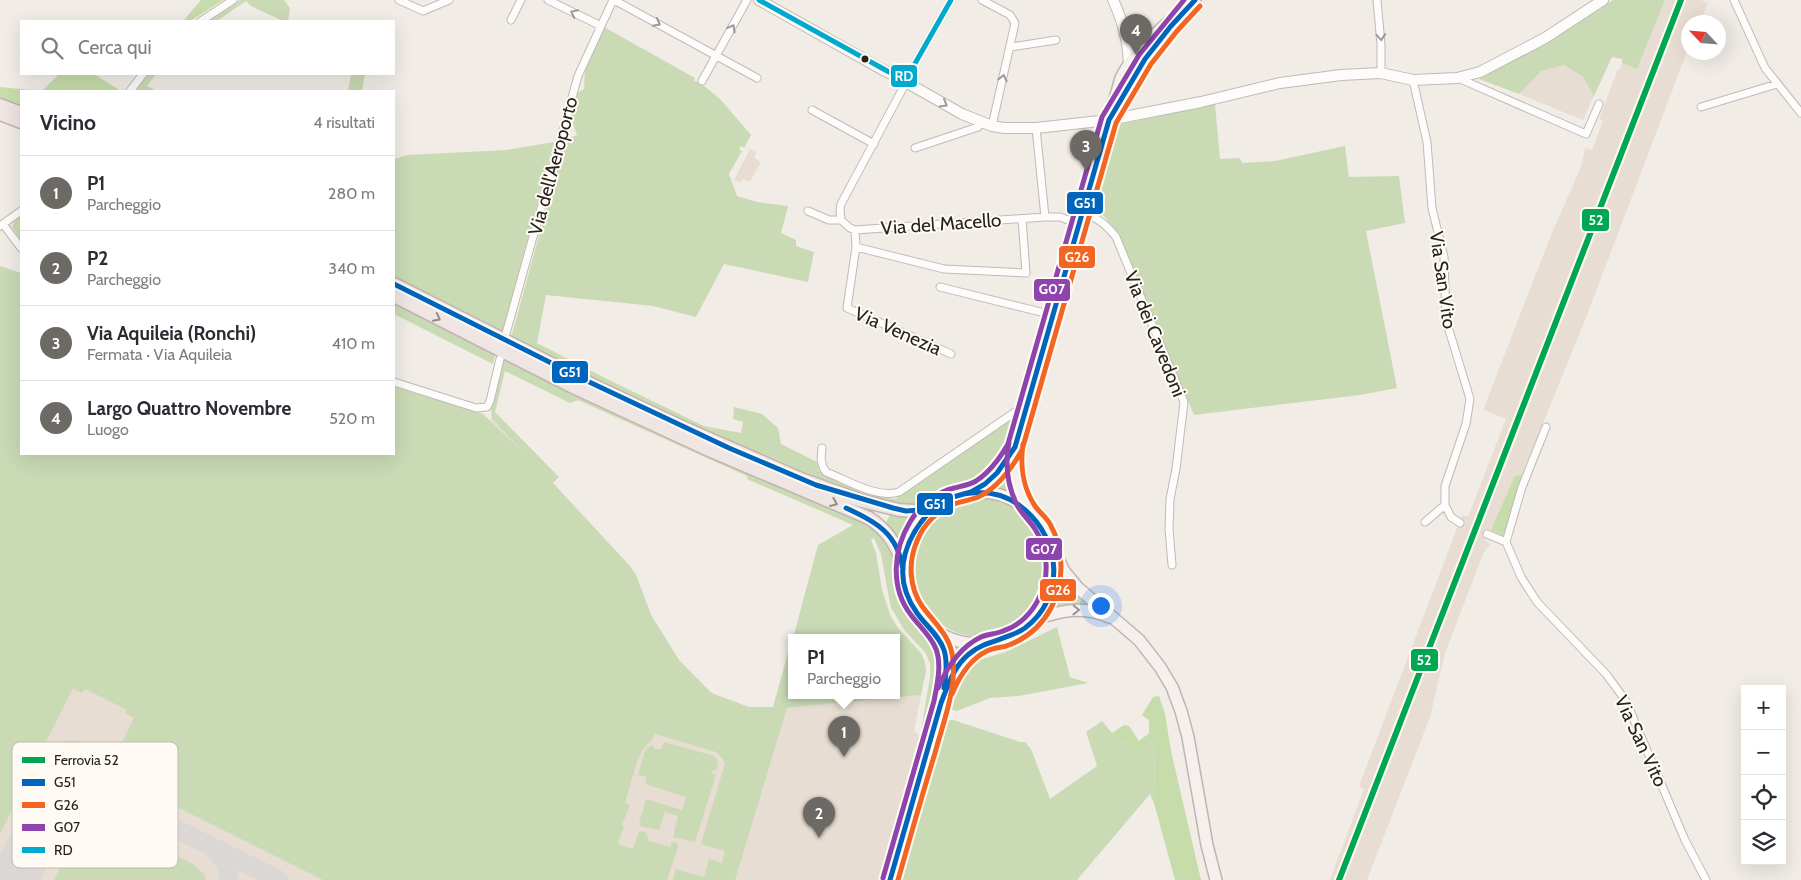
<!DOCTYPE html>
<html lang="it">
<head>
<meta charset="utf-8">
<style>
	:root { --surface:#fff; --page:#f7f7f7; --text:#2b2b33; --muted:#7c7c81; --line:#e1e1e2; --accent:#6d6965 }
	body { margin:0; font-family:Cabin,sans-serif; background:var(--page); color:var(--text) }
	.controls { position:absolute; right:15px; bottom:15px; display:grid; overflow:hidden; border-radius:0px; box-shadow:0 5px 20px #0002 }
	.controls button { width:45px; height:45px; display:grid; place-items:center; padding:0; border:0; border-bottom:1px solid var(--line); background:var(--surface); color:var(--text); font:25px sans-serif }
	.compass { position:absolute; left:1681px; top:15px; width:45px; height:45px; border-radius:50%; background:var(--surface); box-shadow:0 5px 20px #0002; rotate:296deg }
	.you { position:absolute; left:1100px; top:605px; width:18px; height:18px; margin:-12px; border:4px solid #fff; border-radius:50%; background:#1a73e8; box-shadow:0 0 0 8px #1a73e833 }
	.badge { display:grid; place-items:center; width:32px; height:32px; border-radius:50%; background:var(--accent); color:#fff; font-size:16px; font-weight:700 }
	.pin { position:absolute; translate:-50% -41px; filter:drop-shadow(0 1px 2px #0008) }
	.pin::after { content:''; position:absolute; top:26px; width:18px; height:15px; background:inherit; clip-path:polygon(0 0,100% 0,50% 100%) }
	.popup { position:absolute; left:788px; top:634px; width:112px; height:65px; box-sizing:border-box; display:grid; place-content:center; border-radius:0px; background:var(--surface); filter:drop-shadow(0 1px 4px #0005); font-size:16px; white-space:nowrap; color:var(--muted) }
	.popup b { font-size:19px; color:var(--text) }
	.popup::after { content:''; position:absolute; left:50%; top:100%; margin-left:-10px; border:10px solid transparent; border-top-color:var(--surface) }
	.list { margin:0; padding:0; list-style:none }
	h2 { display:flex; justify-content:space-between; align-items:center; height:65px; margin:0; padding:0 20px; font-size:21px }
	h2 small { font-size:16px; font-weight:400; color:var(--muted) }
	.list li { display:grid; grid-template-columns:32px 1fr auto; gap:15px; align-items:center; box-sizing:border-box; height:75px; padding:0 20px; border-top:1px solid var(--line) }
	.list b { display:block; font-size:19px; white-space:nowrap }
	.list p { margin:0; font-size:16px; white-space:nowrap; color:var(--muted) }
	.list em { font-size:16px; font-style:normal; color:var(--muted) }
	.icon { flex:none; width:28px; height:28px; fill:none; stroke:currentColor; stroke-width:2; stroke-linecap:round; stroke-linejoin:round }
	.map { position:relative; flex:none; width:1801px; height:880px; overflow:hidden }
	.search { position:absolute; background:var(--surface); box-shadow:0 5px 20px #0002; left:20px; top:20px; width:375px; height:55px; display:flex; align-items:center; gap:12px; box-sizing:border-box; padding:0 18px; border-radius:0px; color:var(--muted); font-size:19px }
	.panel { position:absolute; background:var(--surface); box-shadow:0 5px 20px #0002; left:20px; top:90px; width:375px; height:365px; border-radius:0px }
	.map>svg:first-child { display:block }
	.built { fill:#e7ddd3 }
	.green { fill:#cadab5; fill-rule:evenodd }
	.forest { fill:#c6dcab }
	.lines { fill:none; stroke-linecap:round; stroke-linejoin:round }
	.taxiway { stroke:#dad7d4; stroke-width:19 }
	.runway { stroke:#dad7d4; stroke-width:48 }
	.street-casing { stroke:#bebbb7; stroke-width:9 }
	.secondary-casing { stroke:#bebbb7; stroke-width:12 }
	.primary-casing { stroke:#c1b4b0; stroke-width:14 }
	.highway-casing { stroke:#c1b4b0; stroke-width:15 }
	.street { stroke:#fdfcfb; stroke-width:7 }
	.secondary { stroke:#fdfcfb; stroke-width:10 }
	.primary { stroke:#f5efed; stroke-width:11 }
	.highway { stroke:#efe6e3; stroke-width:12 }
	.bus-1-casing { stroke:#fffaf4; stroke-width:9 }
	.bus-2-casing { stroke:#fffaf4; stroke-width:9 }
	.bus-3-casing { stroke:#fffaf4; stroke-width:9 }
	.bus-4-casing { stroke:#fffaf4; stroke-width:9 }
	.bus-1 { stroke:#0065bd; stroke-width:5 }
	.bus-2 { stroke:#f26522; stroke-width:5 }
	.bus-3 { stroke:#8e44ad; stroke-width:5 }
	.bus-4 { stroke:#00a9ce; stroke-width:5 }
	.rail-1-casing { stroke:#fffaf4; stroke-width:10 }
	.rail-1 { stroke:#00a651; stroke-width:6 }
	.oneway { stroke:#9c9a98 }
	.oneway2 { stroke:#958e8b }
	.oneway3 { stroke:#989390 }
	.bus-dot { fill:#26231f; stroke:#fffaf4; stroke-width:2 }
	.labels { text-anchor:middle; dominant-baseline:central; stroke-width:4; stroke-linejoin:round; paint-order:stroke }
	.street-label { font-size:19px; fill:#26231f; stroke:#fffaf4 }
	.key { fill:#fffaf4; stroke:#bebab4; stroke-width:1 }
	.key-label { font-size:14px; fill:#26231f }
	.line-badge { stroke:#fffaf4; stroke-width:2 }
	.badge-label { font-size:14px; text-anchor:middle; font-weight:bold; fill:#fff }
</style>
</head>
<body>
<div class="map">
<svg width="1801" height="880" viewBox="0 0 1801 880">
	<rect width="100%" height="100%" fill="#f1ece6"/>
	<path class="built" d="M1665,0H1701L1708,3L1699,22H1688V49L1587,315L1522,475L1515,477L1491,530L1489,529L1484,540L1490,544L1483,554L1445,653L1430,717L1367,880H1330L1364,789L1359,786L1462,515L1468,517L1506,419L1484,410L1485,405L1551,235L1581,167L1585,148L1592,150L1603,121L1599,119L1618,69L1620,70L1622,63L1637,69Z
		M1564,65L1583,77L1594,96L1583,120L1519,94L1541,70Z
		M750,149L757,153L754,158L761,162L750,182L743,179L741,183L734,180Z
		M0,266L21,273V454H394V387L489,420L492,419L629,565L636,575L651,615L679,660L712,693L749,707L787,708L921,695L914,731L922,737L882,880H0Z"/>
	<path class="green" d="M240,0H284L290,8L288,21H283L251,6L246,1L217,21H208Z
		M1613,0H1665L1637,69L1622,63V59L1612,57L1594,96L1583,77L1564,65L1541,71L1519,94L1479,79Z
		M604,27L695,78L694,81L701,83L721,100L751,135L744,148L741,146L739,149L742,151L729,174L737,196L757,202L788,206L781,233L796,240V246L814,252L808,282L724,264L696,317L653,306L546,295L537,343L607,379L704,426L741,433L743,422L733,419L734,407L762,414L778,428L781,444L817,462L819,471C844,482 868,496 896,499L899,495L1014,416H1018L1008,451L983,480L943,495L922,505L910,507L877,501L826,482L743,447L656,410L511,338L565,140L577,135L571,118L577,93L584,89L585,68Z
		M148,74H156L147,86L157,91H134Z
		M351,74H365L362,91H348Z
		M1215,104L1220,159L1239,158L1243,163L1275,161L1345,146L1349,177L1399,176L1405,223L1366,231L1397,388L1360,395L1194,415L1116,231L1104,216L1089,209L1113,126Z
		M554,142L502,334L394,279V159L408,155L506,150Z
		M21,216V241L12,227L14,222Z
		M0,266L21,273V454H394V387L483,414L527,456L492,419L491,408L504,359L747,474L871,525L888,542L896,563L900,589L910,613L934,640L942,655L943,672L940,688L925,731L921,730L930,677V663L925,652L905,631L891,608L881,554L874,538L871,540L876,553L882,590L891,617L898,628L921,653L925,662L926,671L921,695L787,708L735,880H673L676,869L704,877L709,859L722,863L725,851L701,844L725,763L723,759L716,752L655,734C652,742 645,745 641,753C634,768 630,787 625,803L630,805L622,825L624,826L618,844L633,849L639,831L646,833L649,841L670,847L672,842H676L678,844V847L667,880H323L117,777L115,774L121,760L115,757L134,718L125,713L127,710L85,689L82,693L73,688L0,834ZM505,371L570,403L578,400L747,476V479L853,525L818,545L793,638H896V696H792L791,642L773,707H749L711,693L679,660L651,615L636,575L629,565L553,483L559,477L495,412Z
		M394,302L495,354L493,364L394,314Z
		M1009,468L1010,469L1017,496L988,489V487Z
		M912 568a69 69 0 1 1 138 0a69 69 0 1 1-138 0Z
		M891,513L921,515L911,531L904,551L884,526Z
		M1061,576L1094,606L1048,610L1057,593Z
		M1057,627L1070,677L1088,683L1019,696L990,698L957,711L949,709L956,683L965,670L979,660L1006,652Z
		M945,640L960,645L969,646L951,666Z
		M945,720H953L1020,742H1025L1031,749L1050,799L1097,766L1086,732L1102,721L1112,733L1115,743L1125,740L1131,745L1149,741L1155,742L1154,803L1150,794L1077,880H899Z
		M664,742L711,755C718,757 718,763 717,769L711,772V773L716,775L695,842L673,837L678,816L665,812L659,830L640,826L641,824L639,823L646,799L682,810L686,797L645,784L647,777L638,775L644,754L646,749L652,745L655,749H661Z
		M94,821L109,822L193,864L204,874L206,880H54L81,826Z"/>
	<path class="forest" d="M201,0H223L190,21H183Z
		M59,74H94L121,91H21V106L0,98V87L42,91Z
		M1522,475L1506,533L1504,536L1491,530L1515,476Z
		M1159,696L1165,714L1171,751L1201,880H1175L1154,803L1155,742L1149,741L1136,753L1131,745L1125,740L1115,743L1112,733L1124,725L1129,726L1139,741L1149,733V720L1142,715L1153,697Z"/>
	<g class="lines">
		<path class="taxiway" d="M86,792L104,793L279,880
			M213,849C222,857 229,867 229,880"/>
		<path class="runway" d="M14,880L72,764"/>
		<g class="street-casing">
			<path id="street" d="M399,0L423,11L449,0
				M548,0L601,26
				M614,0L757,78
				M982,0L1010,15L1015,23L992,126
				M1377,0L1381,44V73
				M1734,0L1765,68L1801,113
				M511,20L521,0
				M201,21L233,0
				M1011,47L1056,40
				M1458,78L1586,134L1599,104
				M1413,80L1427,142L1432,208L1444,257L1446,320L1470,399L1466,424L1445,486V505L1451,517L1460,523
				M702,81L747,0
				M130,91L143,74
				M1701,107L1777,84
				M812,110L874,144
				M1036,128L1045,217
				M915,148L978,127L981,123
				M808,211L829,220H841L850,228L855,230L1045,217H1060L1079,224
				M1083,212C1097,218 1106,224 1116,237L1184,402L1176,469L1170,499L1169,529L1172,565
				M841,220L840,210L841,204L903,88L904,76L913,67L951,0
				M3,224L21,248
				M0,226L21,211
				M855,230L856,247L944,269L1026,273L1022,219
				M856,247L847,308L951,354
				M940,287L1053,315
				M505,337L578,76L613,0
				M394,382L476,408L487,407L490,401L500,359
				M822,448C821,457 820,464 826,472C847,480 877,499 899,492L1018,410L1026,409
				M1425,522L1445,505
				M1487,534L1506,542L1521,577L1537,602L1606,674L1626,701L1685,840L1706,880
				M1506,542L1522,487L1546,427"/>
		</g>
		<g class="secondary-casing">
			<path id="secondary" d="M759,0L883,70L898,77L904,76L911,85L962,114L992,126L1004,128H1036L1109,120L1201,102L1280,83L1341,75L1381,73L1413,80L1457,78L1480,72L1545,38L1603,0
				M1113,0C1123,21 1129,46 1129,69
				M1124,30C1135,41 1137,43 1152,38"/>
		</g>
		<g class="primary-casing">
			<path id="primary" d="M1119,101L1161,37
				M972,491C991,480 1003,467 1014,448
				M903 568a76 76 0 1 1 152 0a76 76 0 1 1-152 0Z
				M1029,511L1015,479V447L1121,78C1135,49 1170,20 1195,0
				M1056,555L1064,571L1077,587L1139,640L1160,667L1172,687L1181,711L1188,737L1207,845L1216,880
				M1034,620C1058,611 1084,605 1109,617
				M934,631C945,647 948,665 945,684
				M890,880L941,703C952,673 956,662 984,644"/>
		</g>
		<g class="highway-casing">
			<path id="highway" d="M0,105L21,113
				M0,114L21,122
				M394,284L599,388L680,426L801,479L862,501L899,510L915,511L934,507
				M394,296L571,386L709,450L869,518C887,530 896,544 903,564"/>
		</g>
		<use href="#street" class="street"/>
		<use href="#secondary" class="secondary"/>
		<use href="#primary" class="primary"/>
		<use href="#highway" class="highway"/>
		<g class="bus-1-casing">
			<path id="bus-1" d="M394,284L585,380L729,448L816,485L893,508L906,511L920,510L953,497L971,492L985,484L997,473L1015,447L1109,120L1145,59L1171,26L1195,0
				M940,502C907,531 888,573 917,613C926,626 939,635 944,650C948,662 946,676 944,688
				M846,508C877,522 898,534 903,570
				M890,880L941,703C948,685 954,666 969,654C985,640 1008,640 1025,628C1066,597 1061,540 1024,509C1007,494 985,490 963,494"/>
		</g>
		<g class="bus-2-casing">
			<path id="bus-2" d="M952,694C959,677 970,659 987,651C994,647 1002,648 1009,645C1027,638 1042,625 1051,608C1065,582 1064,549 1050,524C1046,517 1040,513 1035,506C1023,488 1020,465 1023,444
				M898,880C910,838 922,795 935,753C943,723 956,691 953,660C951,636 935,624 922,606C909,587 908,562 917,541C924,523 939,509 957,503C966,500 974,500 982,495C1000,485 1012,468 1022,450L1116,123L1151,64L1177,31L1200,6"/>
		</g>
		<g class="bus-3-casing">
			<path id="bus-3" d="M938,688C947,667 960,647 981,637C988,634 996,634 1003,631C1019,626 1032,613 1039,598C1050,577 1048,549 1035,529C1029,520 1022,514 1017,505C1007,485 1005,463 1009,442
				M883,878L934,701C937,685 942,665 936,649C931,636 919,626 911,615C890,588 893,550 910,522C919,506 937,492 954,488C962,486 969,485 976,481C990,472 1000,458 1008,444L1102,117L1139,55L1184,0"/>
		</g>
		<g class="bus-4-casing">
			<path id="bus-4" d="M759,0L898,77L904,76L913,67L951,0"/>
		</g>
		<use href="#bus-1" class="bus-1"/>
		<use href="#bus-2" class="bus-2"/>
		<use href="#bus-3" class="bus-3"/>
		<use href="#bus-4" class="bus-4"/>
		<g class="rail-1-casing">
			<path id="rail-1" d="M1339,880L1681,0"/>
		</g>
		<use href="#rail-1" class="rail-1"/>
	</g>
	<defs><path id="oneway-chevron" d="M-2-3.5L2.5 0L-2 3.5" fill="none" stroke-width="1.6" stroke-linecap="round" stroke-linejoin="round" transform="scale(1.25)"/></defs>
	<g class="oneway">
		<use href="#oneway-chevron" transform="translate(574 13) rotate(-154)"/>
		<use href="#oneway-chevron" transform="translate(657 23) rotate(28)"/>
		<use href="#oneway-chevron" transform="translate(732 28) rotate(-61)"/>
		<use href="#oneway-chevron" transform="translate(1381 37) rotate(85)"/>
		<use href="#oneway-chevron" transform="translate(1003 78) rotate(-77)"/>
		<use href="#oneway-chevron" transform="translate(944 104) rotate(30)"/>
	</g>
	<g class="oneway2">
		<use href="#oneway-chevron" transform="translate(437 318) rotate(27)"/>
		<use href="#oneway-chevron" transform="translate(834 503) rotate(23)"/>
	</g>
	<use class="oneway3" href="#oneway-chevron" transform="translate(1076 610) rotate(1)"/>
	<circle class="bus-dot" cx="865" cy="59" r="4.5"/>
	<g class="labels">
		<g class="street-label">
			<text transform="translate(553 166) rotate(-75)">Via dell'Aeroporto</text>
			<text transform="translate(941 224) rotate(-4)">Via del Macello</text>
			<text transform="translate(1443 280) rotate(82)">Via San Vito</text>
			<text transform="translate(898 331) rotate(24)">Via Venezia</text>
			<text transform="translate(1155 334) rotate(68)">Via dei Cavedoni</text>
			<text transform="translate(1641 741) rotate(65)">Via San Vito</text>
		</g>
	</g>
	<rect x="12" y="742" width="166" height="126" rx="8" class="key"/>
	<rect x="22" y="757" width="23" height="6" fill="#00a651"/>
	<rect x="22" y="779" width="23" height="7" fill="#0065bd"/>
	<rect x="22" y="802" width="23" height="6" fill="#f26522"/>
	<rect x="22" y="824" width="23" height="7" fill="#8e44ad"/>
	<rect x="22" y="847" width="23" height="6" fill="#00a9ce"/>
	<g class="key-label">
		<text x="54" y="765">Ferrovia 52</text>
		<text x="54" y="787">G51</text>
		<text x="54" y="810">G26</text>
		<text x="54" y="832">G07</text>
		<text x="54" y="855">RD</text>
	</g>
	<g class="line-badge">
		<rect x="890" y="64" width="28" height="24" rx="5" fill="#00a9ce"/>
		<rect x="1066" y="191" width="38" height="24" rx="5" fill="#0065bd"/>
		<rect x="1581" y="208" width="29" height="24" rx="5" fill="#00a651"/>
		<rect x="1058" y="245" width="38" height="24" rx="5" fill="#f26522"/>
		<rect x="1033" y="278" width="38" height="24" rx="5" fill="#8e44ad"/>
		<rect x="551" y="360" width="38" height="24" rx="5" fill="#0065bd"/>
		<rect x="916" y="492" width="38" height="24" rx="5" fill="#0065bd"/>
		<rect x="1025" y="537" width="38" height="24" rx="5" fill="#8e44ad"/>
		<rect x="1039" y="578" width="38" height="24" rx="5" fill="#f26522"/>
		<rect x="1410" y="648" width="29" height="24" rx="5" fill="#00a651"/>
	</g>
	<g class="badge-label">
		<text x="904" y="81">RD</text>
		<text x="1085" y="208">G51</text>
		<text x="1596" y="225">52</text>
		<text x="1077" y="262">G26</text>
		<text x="1052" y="294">G07</text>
		<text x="570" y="377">G51</text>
		<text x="935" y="509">G51</text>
		<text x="1044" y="554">G07</text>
		<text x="1058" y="595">G26</text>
		<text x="1424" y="665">52</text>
	</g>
</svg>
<div class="controls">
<button>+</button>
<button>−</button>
<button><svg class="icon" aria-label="locate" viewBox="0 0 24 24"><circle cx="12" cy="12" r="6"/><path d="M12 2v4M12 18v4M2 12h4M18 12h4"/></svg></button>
<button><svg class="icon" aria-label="layers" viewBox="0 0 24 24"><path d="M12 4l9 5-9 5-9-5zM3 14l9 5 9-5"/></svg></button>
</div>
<svg class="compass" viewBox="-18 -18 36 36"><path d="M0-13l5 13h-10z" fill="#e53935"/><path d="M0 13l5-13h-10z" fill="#7c7c81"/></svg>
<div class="you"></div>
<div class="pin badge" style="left:844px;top:757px">1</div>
<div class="popup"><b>P1</b>Parcheggio</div>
<div class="pin badge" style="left:819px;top:838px">2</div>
<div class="pin badge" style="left:1086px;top:171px">3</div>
<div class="pin badge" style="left:1136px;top:55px">4</div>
<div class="search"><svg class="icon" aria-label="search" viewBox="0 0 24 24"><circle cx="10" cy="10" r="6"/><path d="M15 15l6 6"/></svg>Cerca qui</div>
<section class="panel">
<h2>Vicino<small>4 risultati</small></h2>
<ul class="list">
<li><span class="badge">1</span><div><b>P1</b><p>Parcheggio</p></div><em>280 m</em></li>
<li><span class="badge">2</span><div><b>P2</b><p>Parcheggio</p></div><em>340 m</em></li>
<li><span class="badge">3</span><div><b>Via Aquileia (Ronchi)</b><p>Fermata · Via Aquileia</p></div><em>410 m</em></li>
<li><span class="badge">4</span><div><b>Largo Quattro Novembre</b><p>Luogo</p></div><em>520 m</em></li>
</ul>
</section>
</div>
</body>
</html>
